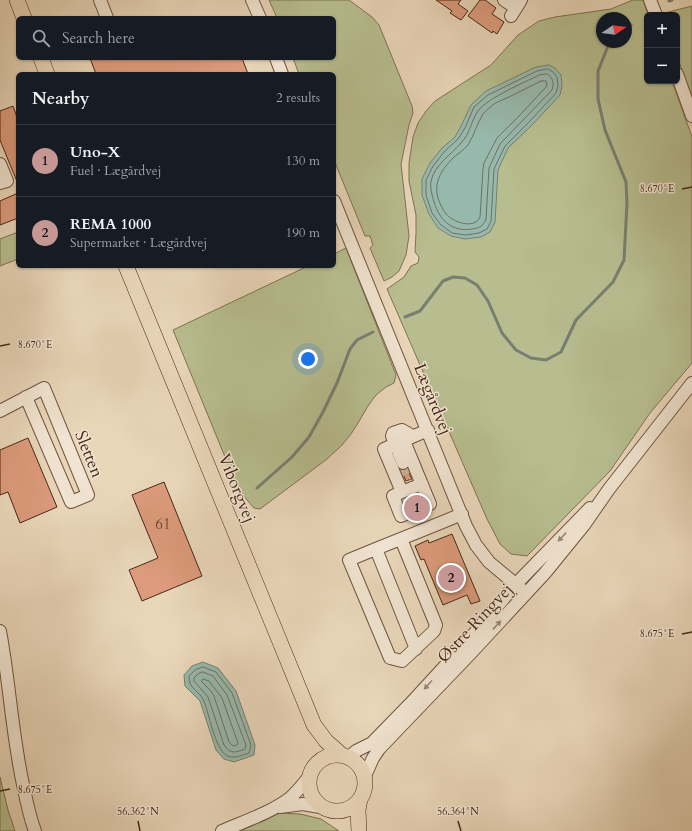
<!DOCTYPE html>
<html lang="en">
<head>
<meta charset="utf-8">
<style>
	:root { --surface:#171b24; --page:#242831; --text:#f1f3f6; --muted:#9ea1a6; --line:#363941; --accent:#c59692 }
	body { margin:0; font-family:Cardo,serif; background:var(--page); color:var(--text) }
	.controls { position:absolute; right:12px; top:12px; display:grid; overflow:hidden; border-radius:6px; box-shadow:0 1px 3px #0004 }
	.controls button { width:36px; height:36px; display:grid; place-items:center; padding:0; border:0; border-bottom:1px solid var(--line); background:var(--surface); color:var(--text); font:20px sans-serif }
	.compass { position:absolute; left:596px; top:12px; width:36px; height:36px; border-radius:50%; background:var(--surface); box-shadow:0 1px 3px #0004; rotate:77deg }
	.you { position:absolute; left:308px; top:359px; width:14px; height:14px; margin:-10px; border:3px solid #fff; border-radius:50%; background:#1a73e8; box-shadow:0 0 0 6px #1a73e833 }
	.badge { display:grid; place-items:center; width:26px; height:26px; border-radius:50%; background:var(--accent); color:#111; font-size:13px; font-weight:700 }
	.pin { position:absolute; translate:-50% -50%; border:2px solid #fff; box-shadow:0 1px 4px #0006 }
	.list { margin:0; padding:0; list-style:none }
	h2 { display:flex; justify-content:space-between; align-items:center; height:52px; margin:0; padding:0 16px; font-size:17px }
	h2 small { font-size:13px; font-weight:400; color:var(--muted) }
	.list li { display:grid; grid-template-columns:26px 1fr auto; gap:12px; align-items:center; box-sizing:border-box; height:72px; padding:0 16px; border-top:1px solid var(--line) }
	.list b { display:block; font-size:15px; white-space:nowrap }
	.list p { margin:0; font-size:13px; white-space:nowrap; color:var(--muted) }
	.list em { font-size:13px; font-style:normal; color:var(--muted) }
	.icon { flex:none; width:22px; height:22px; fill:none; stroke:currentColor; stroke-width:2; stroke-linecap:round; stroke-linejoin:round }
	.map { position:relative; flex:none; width:692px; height:831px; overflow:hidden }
	.search { position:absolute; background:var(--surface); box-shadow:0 1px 3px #0004; left:16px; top:16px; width:320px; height:44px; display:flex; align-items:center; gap:10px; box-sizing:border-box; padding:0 14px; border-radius:6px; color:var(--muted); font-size:15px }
	.panel { position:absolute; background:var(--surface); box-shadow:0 1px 3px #0004; left:16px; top:72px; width:320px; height:196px; border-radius:6px }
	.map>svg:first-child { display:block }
	.green { fill:#b7bd8f; stroke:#7f7252; fill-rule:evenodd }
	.water { fill:#97b9ad; stroke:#777f71 }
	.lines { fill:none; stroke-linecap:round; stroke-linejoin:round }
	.shore { stroke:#6f7062; stroke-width:1 }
	.stream { stroke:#777f71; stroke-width:3 }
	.building { fill:#dc9b7c; stroke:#472816 }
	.minor-tunnel { stroke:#c9b398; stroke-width:12; stroke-dasharray:12 6; stroke-linecap:butt }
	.minor-casing { stroke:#70543f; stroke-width:14 }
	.major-casing { stroke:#472816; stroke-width:16 }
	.minor { stroke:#f1e4d2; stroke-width:12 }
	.major { stroke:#e9d6b9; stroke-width:15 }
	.oneway { fill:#9c8674 }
	.ticks { fill:none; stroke:#472816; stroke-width:1.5 }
	.labels { text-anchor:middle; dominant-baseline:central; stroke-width:3; stroke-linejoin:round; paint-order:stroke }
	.number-label { font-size:15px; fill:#6c4530 }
	.street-label { font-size:17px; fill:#472816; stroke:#f1e4d2 }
	.ticks-label { font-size:10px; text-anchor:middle; fill:#472816; stroke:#f1e4d2; stroke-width:3; stroke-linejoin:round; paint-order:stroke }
</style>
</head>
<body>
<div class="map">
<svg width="692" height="831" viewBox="0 0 692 831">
	<rect width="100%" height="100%" fill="#e9d6b9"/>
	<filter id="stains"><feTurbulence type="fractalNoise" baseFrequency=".005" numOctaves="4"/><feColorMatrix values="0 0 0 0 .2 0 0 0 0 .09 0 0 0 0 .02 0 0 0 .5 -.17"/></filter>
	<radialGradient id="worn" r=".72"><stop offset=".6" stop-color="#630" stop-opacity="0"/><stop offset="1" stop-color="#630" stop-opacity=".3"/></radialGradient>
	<path class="green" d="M269,0H349L372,17L379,25L412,106L413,113L409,125L401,164L409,236L406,255L399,271L392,277L384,281L370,248L373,245L370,236H365L334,160V74H299L293,58H334V18H277Z
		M633,0H643L648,15H647V81H672L692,137V363L650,413L610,471L527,556L511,554L500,544L487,519L387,289L404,277L411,266L418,263L419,257L415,252L416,233V215L409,181V163L413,137L418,123L426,111L435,101L491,65L518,35L539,21L555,17L611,9ZM602,18H626V42H602Z
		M692,6V99L677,56V15H661V14Z
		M18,232V259L0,266V239Z
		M346,248L396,375L394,383L386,387L376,395L368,406L358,423L351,434L342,445L327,459L260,509L254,508L242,494L232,474L173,330L308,266H334V254Z
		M0,777L8,810L15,831H0Z
		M280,813L300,814L321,819L339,831H240Z"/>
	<path class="water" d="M549,65L555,68L561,75L562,86L560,95L532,125L508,148L498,170L495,222L490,232L481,237L465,239L451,236L438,228L429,214L422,195V179L430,163L442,148L455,137L461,126L471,105L486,91L536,67Z
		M203,662L218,668L236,691L255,745L254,755L234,762L224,759L216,750L200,701L185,686L184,675L192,666Z"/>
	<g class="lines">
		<path class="shore" d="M548,69L553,72L557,77L558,86L556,93L529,122L505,146L494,169L491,221L487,229L479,233L466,235L452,233L441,225L432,213L426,195V180L433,166L445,151L458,139L465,128L474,107L488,95L537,71Z
			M547,74C554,78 554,84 552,90L500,144L489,168L486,219C483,226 480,228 472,229C452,232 440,221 434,202C432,195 430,188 431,181C435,164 451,155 461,143C470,134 471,121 478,111C487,98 524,83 539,75Z
			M541,81H546L547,85L546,87L521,114L497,138L484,163L483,169L480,217C474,230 453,222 446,214C431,192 435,177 452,159C457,154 464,150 468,145C474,135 477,124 483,114C485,111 491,107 494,104C499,101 505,99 511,96C521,91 531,86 541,81Z
			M203,667L216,672L232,693L251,745L249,753C242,755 233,760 226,755C215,748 209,714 204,701C200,691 188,689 189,676L195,670Z
			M203,672L213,676L227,695L246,745L245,749C234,753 231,754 224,745L208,697L194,681V678L198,674Z
			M203,679L209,681L222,698L238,743L237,745L233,746L229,742L214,696L211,691L202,682Z"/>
		<path class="stream" d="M669,1L672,0
			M626,29L631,25
			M405,317L420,311L443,281L453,277L465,278L477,285L488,301L502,333L516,350L531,358L546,360L561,352L576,320L613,282L624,260L627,203L626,182L605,130L598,99V71L608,46L612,42
			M257,488L292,457L309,437L323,412L337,383L350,349L357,340L373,332"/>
	</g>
	<path class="building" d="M436,0H461L458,4L468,11L461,20L450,13L452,11Z
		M480,0H485L496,8L492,14L504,22L497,34L493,31L492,33L468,16Z
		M90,58H242L248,74H96Z
		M13,106L18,120V184L0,140V111Z
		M18,193V218L0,225V201Z
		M28,438L57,507L20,523L8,492L0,495V450Z
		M407,469L412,479L406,481L401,470H405Z
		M164,482L202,576L142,601L129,570L158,558L132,495Z
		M452,534L480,601L471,604L467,595L443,605L424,559L421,560L415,546L428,540L429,543Z"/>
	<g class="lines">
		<path class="minor-tunnel" d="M403,463L410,480"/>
		<g class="minor-casing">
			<path id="minor" d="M100,0L107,18
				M252,0L260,18
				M504,0L516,8
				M650,0L656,15
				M511,16L521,0
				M276,58L282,74
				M677,74L692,116
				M0,164L7,181L0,183
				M334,201L466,526L476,545L489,562L526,593
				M0,411L44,388L88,495L71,502L26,397
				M403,463L392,436L393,433L402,430L409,434L411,437
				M422,484L402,492L384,449L428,430
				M402,492L393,496L401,516L430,504L404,441
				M401,539L436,625L434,631L402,661L390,658L349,560C387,544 424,530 462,514
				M376,549L416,649
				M0,631C10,684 12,737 24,789C27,804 30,818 35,831
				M349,757L356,751L372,743L411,703L467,642L516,584L590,508
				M364,778L373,758L379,749L470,654L545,573L584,525L609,489L692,383
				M280,807L303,804L320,807
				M222,831C245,821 270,813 290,798C297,792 303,784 309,777"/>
		</g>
		<g class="major-casing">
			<path id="major" d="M17,0L24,18
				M41,58L47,74
				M126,266L314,725L326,741L343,756
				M309 783a28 28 0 1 1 56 0a28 28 0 1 1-56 0Z
				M359,831L358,810L360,799"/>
		</g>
		<use href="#minor" class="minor"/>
		<use href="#major" class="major"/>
	</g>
	<defs><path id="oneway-solid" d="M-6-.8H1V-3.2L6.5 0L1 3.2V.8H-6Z"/></defs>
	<g class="oneway">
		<use href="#oneway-solid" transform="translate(562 537) rotate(133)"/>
		<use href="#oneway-solid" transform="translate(497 625) rotate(-47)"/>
		<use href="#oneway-solid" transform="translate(428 685) rotate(132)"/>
	</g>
	<path class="ticks" d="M682,189L692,187M0,346L10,344M682,634L692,632M0,791L10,789M138,821L140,831M458,821L461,831"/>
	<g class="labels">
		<g class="number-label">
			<text x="163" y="524">61</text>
		</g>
		<g class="street-label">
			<text transform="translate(433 399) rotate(68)">Lægårdvej</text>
			<text transform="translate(89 454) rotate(68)">Sletten</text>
			<text transform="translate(237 488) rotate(68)">Viborgvej</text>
			<text transform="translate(475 623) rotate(-47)">Østre Ringvej</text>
		</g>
	</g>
	<g class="ticks-label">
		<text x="657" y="192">8.670°E</text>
		<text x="35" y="348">8.670°E</text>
		<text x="657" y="637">8.675°E</text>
		<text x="35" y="793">8.675°E</text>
		<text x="138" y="815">56.362°N</text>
		<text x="458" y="815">56.364°N</text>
	</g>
	<rect width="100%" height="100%" filter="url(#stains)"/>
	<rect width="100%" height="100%" fill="url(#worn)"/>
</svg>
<div class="controls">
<button>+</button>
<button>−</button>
</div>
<svg class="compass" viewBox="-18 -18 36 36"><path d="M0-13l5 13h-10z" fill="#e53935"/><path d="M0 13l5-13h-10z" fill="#9ea1a6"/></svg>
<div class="you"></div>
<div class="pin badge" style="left:417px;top:508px">1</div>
<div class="pin badge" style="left:451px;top:578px">2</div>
<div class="search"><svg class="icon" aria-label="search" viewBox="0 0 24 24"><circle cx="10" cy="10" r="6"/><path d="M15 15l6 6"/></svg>Search here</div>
<section class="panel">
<h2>Nearby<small>2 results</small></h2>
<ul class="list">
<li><span class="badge">1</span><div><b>Uno-X</b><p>Fuel · Lægårdvej</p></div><em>130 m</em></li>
<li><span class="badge">2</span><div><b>REMA 1000</b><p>Supermarket · Lægårdvej</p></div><em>190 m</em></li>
</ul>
</section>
</div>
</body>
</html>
